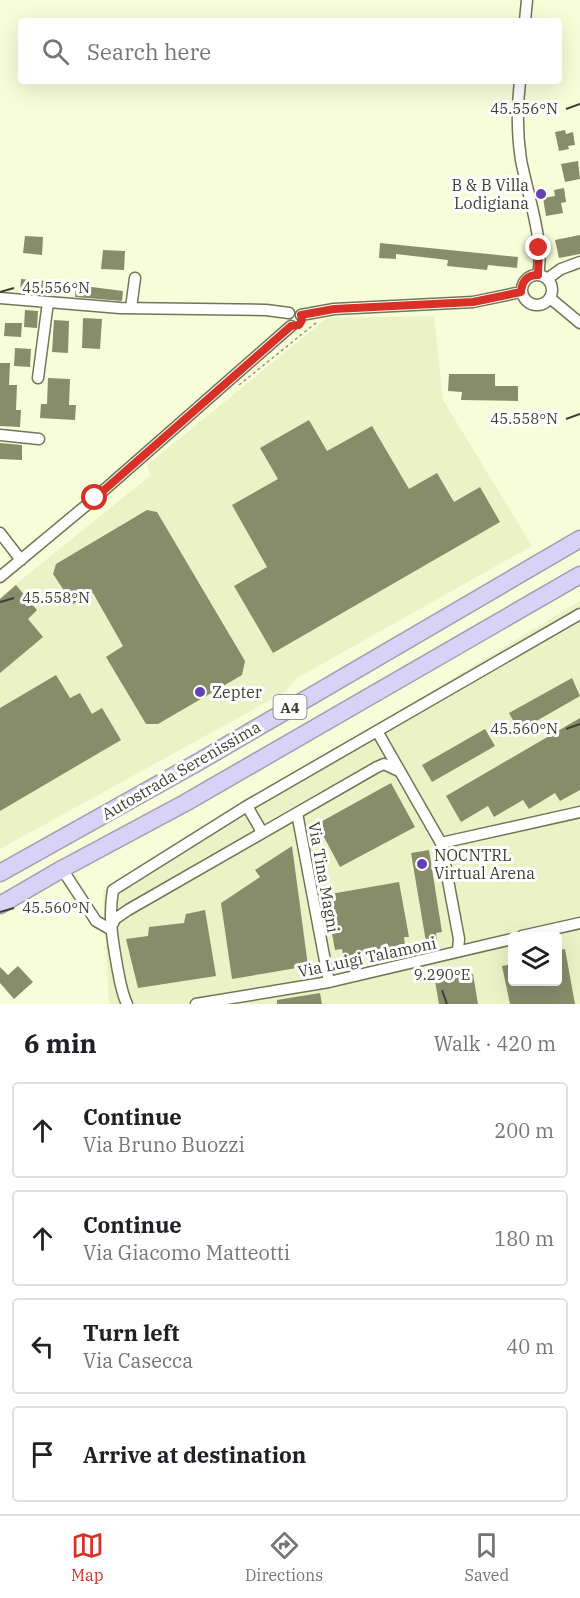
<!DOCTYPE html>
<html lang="en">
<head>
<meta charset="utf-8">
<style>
	:root { --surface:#fff; --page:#f6f6f6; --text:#202124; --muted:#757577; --line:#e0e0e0; --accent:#d93025 }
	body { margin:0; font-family:"IBM Plex Serif",serif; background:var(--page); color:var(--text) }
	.controls { position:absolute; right:18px; bottom:18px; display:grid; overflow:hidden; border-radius:6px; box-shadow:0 6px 24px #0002 }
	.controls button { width:54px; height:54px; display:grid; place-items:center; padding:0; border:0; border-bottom:2px solid var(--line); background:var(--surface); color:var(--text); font:30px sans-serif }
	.stop { position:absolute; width:18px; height:18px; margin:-14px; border:4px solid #d93025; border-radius:50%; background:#fff }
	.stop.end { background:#d93025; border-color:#fff; box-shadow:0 2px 6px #0008 }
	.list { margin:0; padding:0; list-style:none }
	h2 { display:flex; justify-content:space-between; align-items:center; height:78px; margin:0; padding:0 24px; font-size:26px }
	h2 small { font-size:20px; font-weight:400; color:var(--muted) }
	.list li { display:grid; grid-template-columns:39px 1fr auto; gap:18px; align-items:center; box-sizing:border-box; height:96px; margin:0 12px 12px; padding:0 12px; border:2px solid var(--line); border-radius:6px }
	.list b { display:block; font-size:22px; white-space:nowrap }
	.list p { margin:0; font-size:20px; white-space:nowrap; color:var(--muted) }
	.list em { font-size:20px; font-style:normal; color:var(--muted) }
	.icon { flex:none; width:33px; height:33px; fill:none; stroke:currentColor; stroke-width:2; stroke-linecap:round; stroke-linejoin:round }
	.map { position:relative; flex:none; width:580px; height:1004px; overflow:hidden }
	.search { position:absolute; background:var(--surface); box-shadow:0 6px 24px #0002; left:18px; right:18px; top:18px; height:66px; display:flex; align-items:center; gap:15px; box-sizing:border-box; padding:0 21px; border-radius:6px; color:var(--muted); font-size:22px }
	.sheet { height:510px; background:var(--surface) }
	nav { display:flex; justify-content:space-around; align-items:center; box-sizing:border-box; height:84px; border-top:2px solid var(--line); background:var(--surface); font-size:16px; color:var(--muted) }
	nav a { display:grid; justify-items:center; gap:3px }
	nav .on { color:var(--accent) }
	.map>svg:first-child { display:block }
	.built { fill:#ebf2c6; fill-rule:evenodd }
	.building { fill:#878c6b }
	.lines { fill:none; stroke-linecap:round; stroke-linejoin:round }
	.minor-casing { stroke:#717656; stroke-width:13 }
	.highway-casing { stroke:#a19fb1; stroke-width:19 }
	.path { stroke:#959a81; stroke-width:1.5; stroke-dasharray:3 3; stroke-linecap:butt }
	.minor { stroke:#fff; stroke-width:10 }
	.highway { stroke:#d7d2f6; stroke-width:16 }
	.route { stroke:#d93025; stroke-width:8 }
	.ticks { fill:none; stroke:#3c3f31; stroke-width:2 }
	.poi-dot { fill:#6340b8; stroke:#fff; stroke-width:2 }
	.labels { text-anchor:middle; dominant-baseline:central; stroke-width:6; stroke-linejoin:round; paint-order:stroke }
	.shield { fill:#fff; stroke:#76796f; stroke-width:1.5 }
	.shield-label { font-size:15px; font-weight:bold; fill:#3c3f31 }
	.poi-label { font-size:16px; fill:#3c3f31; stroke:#fff; text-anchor:start }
	.street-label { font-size:16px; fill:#3c3f31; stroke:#fff }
	.ticks-label { font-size:15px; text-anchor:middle; fill:#3c3f31; stroke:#fff; stroke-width:6; stroke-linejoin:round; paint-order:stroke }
</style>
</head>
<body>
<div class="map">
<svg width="580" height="1004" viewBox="0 0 580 1004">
	<rect width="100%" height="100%" fill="#f7fdd9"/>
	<path class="built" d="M434,316L443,400L532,546L297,678L285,692L0,849V597L151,475L147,465L327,318Z
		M580,601V1004H109L103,891ZM512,936H558V981H512Z"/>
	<path class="building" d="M565,130L566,134L573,132L575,145L568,146L569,149L559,151L555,132Z
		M578,161L580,179L565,182L561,164Z
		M564,188L566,202L561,203L563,213L546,216L543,198L555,196L554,190Z
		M580,235V254L559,258L555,240Z
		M25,236L43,237L42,255L23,253Z
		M380,243L518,257L517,268L488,265L487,270L447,266L448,260L396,254V259L379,258Z
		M103,250L125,251L124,270L101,269Z
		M21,279L60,282V295L20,292Z
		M76,285L123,291L122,301L75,297Z
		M25,310L38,311L37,328L24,327Z
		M83,318L102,319L100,349L82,348Z
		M54,320L69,321L68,353L52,352Z
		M5,323H22L21,337L4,336Z
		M15,348L31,349L30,367L14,366Z
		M0,363H10L9,385H17L16,410H21L20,427L0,426Z
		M449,374H495V386H518V401L461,400L462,392L448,391Z
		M48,378L70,379L69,405H76L75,420L40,418L41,404H47Z
		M309,420L327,451L372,426L409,489L437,473L454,502L480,487L500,522L273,653L234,586L267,567L232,505L278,479L260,448Z
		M0,443L22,445V460L0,459Z
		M147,510L157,512L245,661L242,675L158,724H146L106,657L123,646L93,593L73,604L53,574L56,564Z
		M16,585L37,610L28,619L43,637L0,673V599Z
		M56,675L70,698L80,693L92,714L102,708L121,740L0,811V708Z
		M572,678L580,696L519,731L509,713Z
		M580,718V790L560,801L555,793L529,809L523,800L494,817L488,806L461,822L446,796Z
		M485,729L495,746L432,782L422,765Z
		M391,783L415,827L340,867L317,824Z
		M292,846L308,966L232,979L221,903L260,877L255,870Z
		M429,850L442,932L436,933L437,940L426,942L411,853Z
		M399,882L409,937H404L405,947L344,961L342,949L335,950L325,895Z
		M205,910L216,976L138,988L126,939L148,936L149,927L184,923L186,914Z
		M565,949L575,1004H510L502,966L513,964V981H558V950Z
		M18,966L33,982L14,999L0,983V967L8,975Z
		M473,974L478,1004H439L435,981Z
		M320,993L322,1004H277V1000Z"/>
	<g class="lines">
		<g class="minor-casing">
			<path id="minor" d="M525,21L527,0
				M520,81C517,107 517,134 521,160C527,192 545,243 538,275
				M522 290a15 15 0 1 1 30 0a15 15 0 1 1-30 0Z
				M547,279L561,269L580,262
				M0,298L120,308L266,310L289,313
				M550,298L580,323
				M131,308L135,278
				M301,315L334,309L473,302L521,292
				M38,378L48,302
				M0,435L39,439
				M0,533L21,560
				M0,577L95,498L291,326
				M377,731L441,843L459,939L458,950
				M247,806L262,832
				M297,813L329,982
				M441,843L580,812
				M62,869L96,921L110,929L115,919L128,910L377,767L384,764L399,771
				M522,936L580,923
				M127,1004C122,994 120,982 118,971C113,943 108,919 113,890L247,806L580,614
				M196,1004L329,982L512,939"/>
		</g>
		<g class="highway-casing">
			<path id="highway" d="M0,873L200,761L580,539
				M0,905L62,869L185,803L580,575"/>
		</g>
		<path class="path" d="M239,385L317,322"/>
		<use href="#minor" class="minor"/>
		<use href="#highway" class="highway"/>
	</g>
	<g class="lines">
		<path class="route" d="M95,498L291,326L299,325L302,320L301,315L334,309L473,302L521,292C522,281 527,275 538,275L539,248"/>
	</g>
	<path class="ticks" d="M566,109L580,104M0,292L14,288M566,419L580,414M0,602L14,598M566,729L580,724M0,912L14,908M442,990L447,1004"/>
	<g class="poi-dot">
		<circle cx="541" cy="194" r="6"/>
		<circle cx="200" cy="692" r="6"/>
		<circle cx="422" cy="864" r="6"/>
	</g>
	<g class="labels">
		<rect class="shield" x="273.5" y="695" width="33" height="24" rx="4.5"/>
		<g class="shield-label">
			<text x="290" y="707">A4</text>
		</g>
		<g class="poi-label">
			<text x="529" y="185" text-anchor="end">B &amp; B Villa<tspan x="529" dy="18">Lodigiana</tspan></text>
			<text x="212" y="692">Zepter</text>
			<text x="434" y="855">NOCNTRL<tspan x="434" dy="18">Virtual Arena</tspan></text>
		</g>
		<g class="street-label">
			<text transform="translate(181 770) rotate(-30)">Autostrada Serenissima</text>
			<text transform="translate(324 877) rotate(80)">Via Tina Magni</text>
			<text transform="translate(367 957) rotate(-12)">Via Luigi Talamoni</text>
		</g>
	</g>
	<g class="ticks-label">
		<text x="524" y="114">45.556°N</text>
		<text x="56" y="293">45.556°N</text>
		<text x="524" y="424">45.558°N</text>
		<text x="56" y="603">45.558°N</text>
		<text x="524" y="734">45.560°N</text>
		<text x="56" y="913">45.560°N</text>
		<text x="442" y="980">9.290°E</text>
	</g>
</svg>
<div class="controls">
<button><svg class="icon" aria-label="layers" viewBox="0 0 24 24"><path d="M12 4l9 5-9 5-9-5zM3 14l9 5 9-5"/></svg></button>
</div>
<div class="stop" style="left:95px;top:498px"></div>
<div class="stop end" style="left:539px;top:248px"></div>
<div class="search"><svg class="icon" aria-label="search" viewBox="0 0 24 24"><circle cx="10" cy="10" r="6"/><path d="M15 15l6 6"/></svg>Search here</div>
</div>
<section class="sheet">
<h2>6 min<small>Walk · 420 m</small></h2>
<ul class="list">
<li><svg class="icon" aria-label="ahead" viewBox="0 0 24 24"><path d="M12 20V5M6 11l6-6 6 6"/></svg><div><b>Continue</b><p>Via Bruno Buozzi</p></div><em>200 m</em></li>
<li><svg class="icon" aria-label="ahead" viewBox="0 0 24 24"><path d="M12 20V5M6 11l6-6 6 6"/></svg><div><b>Continue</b><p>Via Giacomo Matteotti</p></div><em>180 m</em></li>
<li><svg class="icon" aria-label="left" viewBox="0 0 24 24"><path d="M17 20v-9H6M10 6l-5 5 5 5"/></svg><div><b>Turn left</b><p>Via Casecca</p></div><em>40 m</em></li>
<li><svg class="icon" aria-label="arrive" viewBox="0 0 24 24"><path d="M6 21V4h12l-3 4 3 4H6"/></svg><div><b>Arrive at destination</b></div></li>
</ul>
</section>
<nav>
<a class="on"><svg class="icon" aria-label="map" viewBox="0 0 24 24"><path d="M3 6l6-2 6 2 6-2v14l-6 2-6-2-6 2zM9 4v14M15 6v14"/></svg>Map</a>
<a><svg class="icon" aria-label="directions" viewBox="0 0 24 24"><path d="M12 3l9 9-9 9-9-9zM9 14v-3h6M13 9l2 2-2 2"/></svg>Directions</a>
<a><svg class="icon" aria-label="saved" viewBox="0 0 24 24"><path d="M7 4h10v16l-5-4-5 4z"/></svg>Saved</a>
</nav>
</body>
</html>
